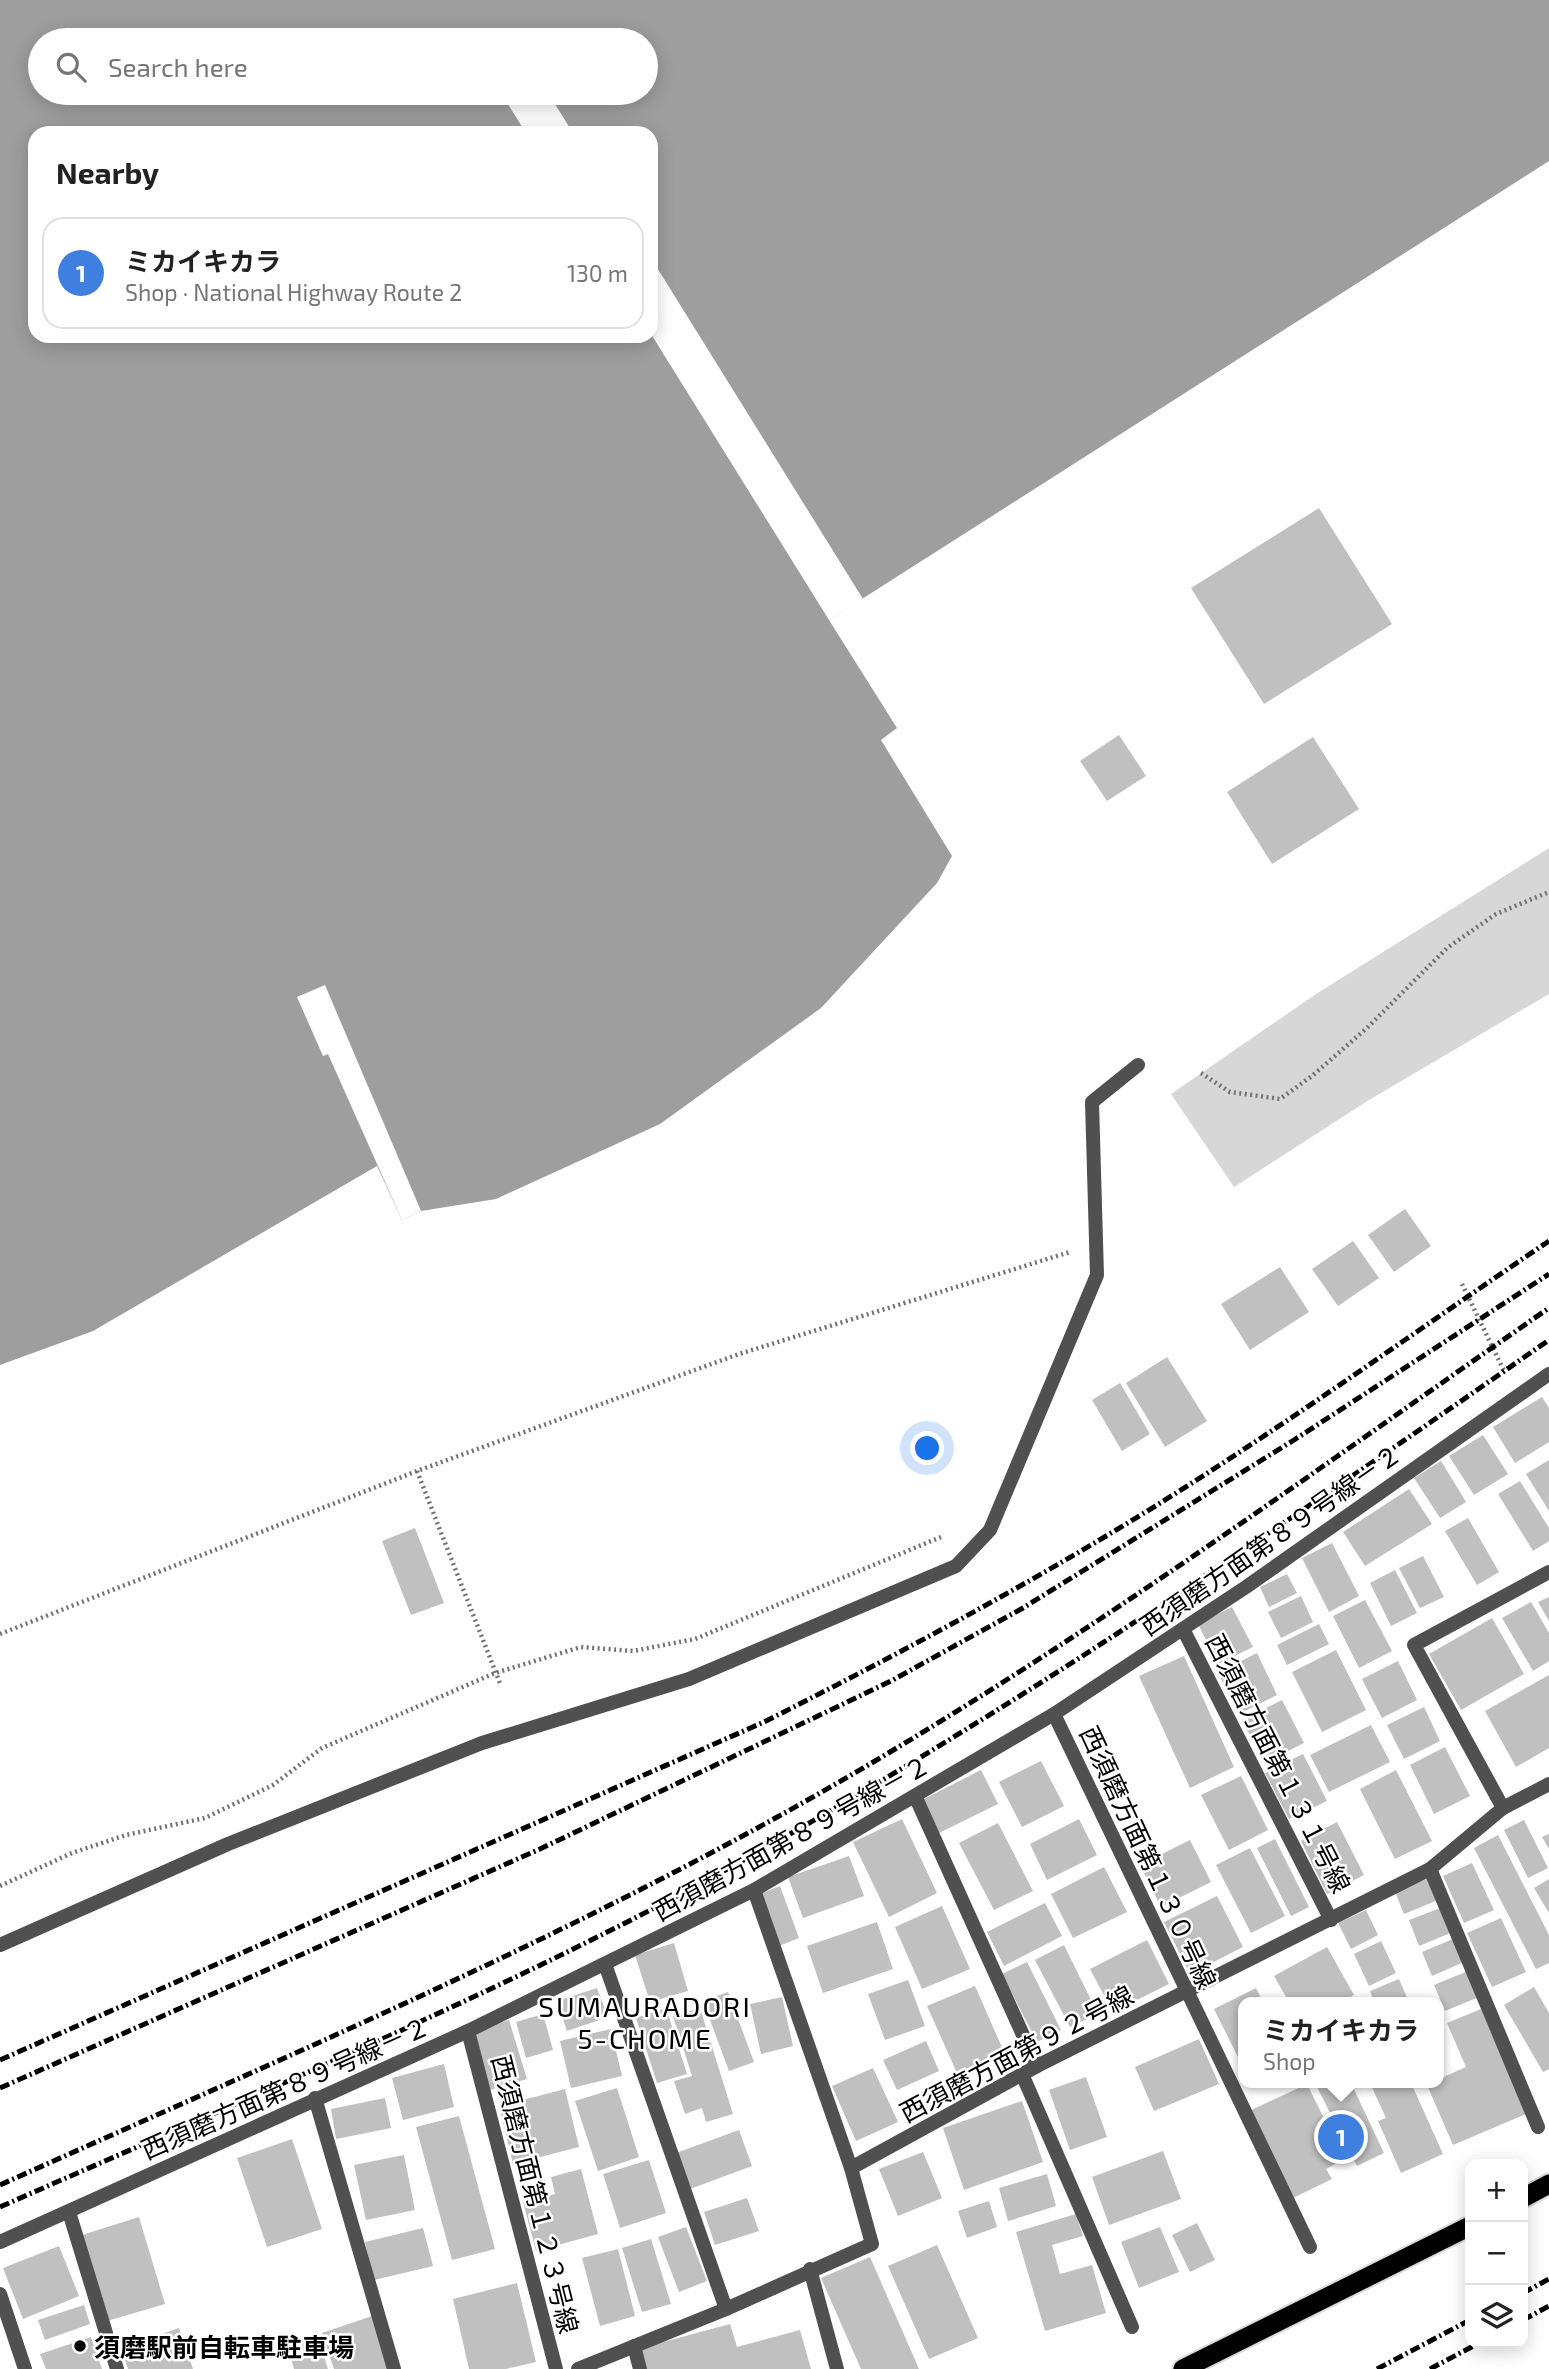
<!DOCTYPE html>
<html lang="en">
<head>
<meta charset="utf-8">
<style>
	:root { --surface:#fff; --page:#f2f2f2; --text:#222; --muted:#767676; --line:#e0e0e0; --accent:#d93025 }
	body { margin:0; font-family:"Exo 2","Noto Sans JP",sans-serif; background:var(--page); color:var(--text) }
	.controls { position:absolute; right:21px; bottom:21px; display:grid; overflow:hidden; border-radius:14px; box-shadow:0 4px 18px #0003 }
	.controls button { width:63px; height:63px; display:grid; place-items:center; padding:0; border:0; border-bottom:2px solid var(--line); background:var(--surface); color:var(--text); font:35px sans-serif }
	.you { position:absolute; left:928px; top:1449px; width:24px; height:24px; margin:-18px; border:5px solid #fff; border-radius:50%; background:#1a73e8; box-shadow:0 0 0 10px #1a73e833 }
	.badge { display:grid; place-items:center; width:46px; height:46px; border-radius:50%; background:var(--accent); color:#fff; font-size:23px; font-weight:700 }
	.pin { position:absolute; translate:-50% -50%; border:4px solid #fff; box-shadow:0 2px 7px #0006 }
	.popup { position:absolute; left:1238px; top:1997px; width:206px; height:91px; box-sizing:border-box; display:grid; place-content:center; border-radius:14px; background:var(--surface); filter:drop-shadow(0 2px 5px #0005); font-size:23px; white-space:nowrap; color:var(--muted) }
	.popup b { font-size:26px; color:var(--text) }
	.popup::after { content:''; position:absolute; left:50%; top:100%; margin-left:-14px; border:14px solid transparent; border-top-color:var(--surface) }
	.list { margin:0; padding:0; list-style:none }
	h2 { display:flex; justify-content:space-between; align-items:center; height:91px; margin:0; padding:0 28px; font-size:30px }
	h2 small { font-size:23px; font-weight:400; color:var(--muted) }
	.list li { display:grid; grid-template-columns:46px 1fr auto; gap:21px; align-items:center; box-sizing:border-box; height:112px; margin:0 14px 14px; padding:0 14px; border:2px solid var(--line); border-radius:21px }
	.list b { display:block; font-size:26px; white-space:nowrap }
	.list p { margin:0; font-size:23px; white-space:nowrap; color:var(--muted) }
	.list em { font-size:23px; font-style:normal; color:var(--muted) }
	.icon { flex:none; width:38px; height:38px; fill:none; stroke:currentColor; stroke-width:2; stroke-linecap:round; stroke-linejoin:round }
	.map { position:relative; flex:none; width:1549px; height:2369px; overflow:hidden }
	.search { position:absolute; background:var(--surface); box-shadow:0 4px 18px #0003; left:28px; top:28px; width:630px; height:77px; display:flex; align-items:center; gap:18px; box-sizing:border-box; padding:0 24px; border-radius:38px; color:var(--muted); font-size:26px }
	.panel { position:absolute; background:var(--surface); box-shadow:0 4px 18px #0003; left:28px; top:126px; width:630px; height:217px; border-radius:21px }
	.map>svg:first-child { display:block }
	.green { fill:#d7d7d7 }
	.water { fill:#9e9e9e; fill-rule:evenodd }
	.pier { fill:#fff }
	.building { fill:#c0c0c0 }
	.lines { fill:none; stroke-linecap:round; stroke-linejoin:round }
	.trunk-casing { stroke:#dbdbdb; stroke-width:23 }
	.path { stroke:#727272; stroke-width:4.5; stroke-dasharray:2 3.5; stroke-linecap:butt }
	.service { stroke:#505050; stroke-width:14 }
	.minor { stroke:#505050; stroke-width:14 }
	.trunk { stroke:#000; stroke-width:19 }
	.rail { stroke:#000; stroke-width:5; stroke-dasharray:10 3.5 2 3.5; stroke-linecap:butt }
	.poi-dot { fill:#000; stroke:#fff; stroke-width:2.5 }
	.labels { text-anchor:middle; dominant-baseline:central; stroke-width:5; stroke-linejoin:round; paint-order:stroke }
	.street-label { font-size:26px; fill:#000; stroke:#fff }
	.poi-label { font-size:26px; font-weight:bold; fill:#000; stroke:#fff; text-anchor:start }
	.neighbourhood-label { font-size:28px; letter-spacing:2px; fill:#000; stroke:#fff }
</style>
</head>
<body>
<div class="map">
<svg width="1549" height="2369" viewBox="0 0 1549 2369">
	<rect width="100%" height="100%" fill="#fff"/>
	<path class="green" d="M1549,848V994L1369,1100L1234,1187L1171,1094L1316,994Z"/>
	<path class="water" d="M0,0H1549V161L829,620L897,728L881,740L952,856L937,883L821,1008L660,1124L496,1199L421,1211L402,1220L377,1166L93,1331L0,1365ZM40,40H646V93H40ZM35,133H651V336H35Z"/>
	<path class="pier" d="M501,93H548L573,133H526Z
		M651,258L863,599L829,620L651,334Z
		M325,985L421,1211L402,1220L328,1054L323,1056L297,997Z"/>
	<path class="building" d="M1319,508L1392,624L1264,704L1191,588Z
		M1119,735L1146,776L1107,801L1080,761Z
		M1313,737L1359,809L1272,864L1227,792Z
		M1405,1209L1431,1246L1394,1272L1368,1235Z
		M1353,1241L1379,1278L1338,1306L1312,1269Z
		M1280,1267L1309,1312L1250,1350L1221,1304Z
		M1167,1357L1207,1421L1165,1447L1126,1383Z
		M1120,1383L1150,1434L1122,1451L1092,1400Z
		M1542,1397L1549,1408V1442L1515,1463L1493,1427Z
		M1483,1435L1508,1474L1474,1495L1449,1456Z
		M1549,1460V1511L1526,1474Z
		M1441,1461L1466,1502L1440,1518L1414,1478Z
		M1520,1481L1549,1528V1541L1533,1551L1498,1494Z
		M1409,1489L1432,1524L1365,1566L1343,1532Z
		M1468,1518L1499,1572L1477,1585L1445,1531Z
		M415,1528L444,1603L411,1615L382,1541Z
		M1332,1543L1359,1596L1329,1612L1302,1558Z
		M1423,1556L1444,1597L1420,1608L1399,1568Z
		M1395,1570L1417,1613L1391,1626L1370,1583Z
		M1287,1574L1297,1593L1269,1607L1260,1587Z
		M1301,1596L1313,1622L1281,1638L1268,1612Z
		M1549,1597V1621L1538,1602Z
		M1365,1600L1392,1651L1359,1668L1333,1616Z
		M1531,1602L1549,1633V1661L1533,1671L1502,1618Z
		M1232,1607L1253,1647L1218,1664L1198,1624Z
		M1492,1618L1524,1674L1461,1710L1429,1654Z
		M1319,1624L1329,1644L1287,1665L1277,1645Z
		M1336,1650L1366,1710L1322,1732L1292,1672Z
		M1257,1653L1277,1695L1239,1714L1218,1673Z
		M1184,1656L1234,1767L1190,1788L1139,1676Z
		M1398,1661L1417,1700L1382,1718L1362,1679Z
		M1549,1675V1748L1516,1767L1485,1711Z
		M1282,1700L1304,1743L1264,1763L1242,1720Z
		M1424,1707L1440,1741L1404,1759L1387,1725Z
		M1371,1725L1390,1762L1329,1792L1310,1755Z
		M1445,1747L1470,1796L1434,1814L1410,1765Z
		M1303,1754L1327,1801L1289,1819L1265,1773Z
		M1041,1761L1064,1806L1022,1827L999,1782Z
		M981,1770L998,1804L939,1833L922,1800Z
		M1396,1770L1432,1841L1395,1859L1360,1789Z
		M1241,1776L1268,1830L1229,1850L1201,1795Z
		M902,1819L937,1893L889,1917L853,1842Z
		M1079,1819L1097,1855L1047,1880L1030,1844Z
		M1524,1820L1548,1868L1528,1878L1504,1830Z
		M1337,1822L1364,1875L1327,1894L1301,1841Z
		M998,1823L1033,1891L994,1910L959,1843Z
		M1549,1834V1849L1542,1837Z
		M1498,1835L1549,1935V1963L1536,1969L1474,1848Z
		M1275,1839L1309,1907L1291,1916L1257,1848Z
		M1190,1840L1211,1882L1161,1907L1140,1865Z
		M1250,1848L1285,1916L1251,1933L1216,1865Z
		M849,1856L864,1896L803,1918L788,1877Z
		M1472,1863L1494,1910L1464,1923L1443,1876Z
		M1104,1867L1127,1912L1073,1938L1051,1894Z
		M1429,1878L1438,1900L1404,1914L1395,1892Z
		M1549,1879V1913L1534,1888Z
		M780,1886L799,1938L779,1946L760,1894Z
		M1217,1896L1243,1947L1190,1974L1164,1922Z
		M1045,1903L1062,1936L1004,1966L987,1932Z
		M942,1906L970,1969L922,1989L895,1927Z
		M1443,1907L1453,1932L1419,1946L1409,1920Z
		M1366,1910L1378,1935L1351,1949L1338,1923Z
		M1501,1918L1526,1972L1492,1987L1467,1933Z
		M877,1922L893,1969L823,1993L807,1946Z
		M1453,1939L1464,1962L1432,1976L1422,1952Z
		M1147,1940L1169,1984L1113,2012L1090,1969Z
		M1381,1941L1396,1973L1369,1986L1354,1954Z
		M674,1943L688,1991L650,2002L635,1955Z
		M1064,1945L1098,2014L1070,2027L1035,1960Z
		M1327,1947L1354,1995L1341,2002H1289L1274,1976Z
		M1027,1962L1061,2030L1037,2042L1002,1974Z
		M1468,1971L1479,1997L1445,2011L1434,1985Z
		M1399,1979L1409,2002H1374L1370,1991Z
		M908,1980L925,2026L885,2040L868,1994Z
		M975,1986L1004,2052L957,2073L927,2006Z
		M1534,1987L1549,2013V2069L1543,2072L1504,2005Z
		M597,1988L608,2017L567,2031L557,2001Z
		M1256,1988L1263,2002H1243V2067L1214,2009Z
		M728,1992L754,2062L729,2071L703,2001Z
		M782,1997L793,2046L761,2054L750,2004Z
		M666,2008L687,2074L657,2083L636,2018Z
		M700,2008L733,2114L706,2122L702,2108L685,2114L674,2081L692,2076L673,2016Z
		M1481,2009L1526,2114L1453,2145L1427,2085L1439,2083V2079L1466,2067L1447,2023Z
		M543,2014L553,2050L526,2058L516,2022Z
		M509,2020L527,2079L490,2090L472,2031Z
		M611,2029L622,2076L571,2088L560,2041Z
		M1199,2039L1219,2084L1154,2111L1135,2067Z
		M926,2041L939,2071L897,2090L883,2060Z
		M444,2064L454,2107L403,2120L392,2078Z
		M873,2068L898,2122L856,2141L832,2086Z
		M1086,2077L1107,2137L1070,2150L1049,2090Z
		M1315,2083H1351L1384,2153L1357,2166Z
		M1370,2083H1411L1443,2154L1401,2173L1378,2121L1386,2118Z
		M1307,2084L1344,2159L1326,2169L1332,2179L1289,2200L1247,2112Z
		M617,2088L639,2157L598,2171L575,2101Z
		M565,2089L579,2147L513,2164L499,2106Z
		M385,2098L391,2128L336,2139L331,2109Z
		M1022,2101L1043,2162L964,2190L943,2128Z
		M459,2116L495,2249L452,2260L416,2127Z
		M739,2130L752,2166L690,2189L676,2153Z
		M292,2139L322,2229L267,2247L237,2158Z
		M1163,2151L1181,2199L1109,2225L1092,2177Z
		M923,2152L942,2198L898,2216L879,2169Z
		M404,2155L415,2210L366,2220L354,2165Z
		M649,2160L666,2213L620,2228L603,2174Z
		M581,2169L598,2234L536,2251L523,2202L555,2194L551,2177Z
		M1047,2174L1056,2206L1008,2221L999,2188Z
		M747,2198L759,2231L715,2245L704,2212Z
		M989,2201L997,2227L967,2238L958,2211Z
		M1076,2214L1083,2236L1052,2245L1060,2274L1092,2265L1106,2313L1045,2331L1016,2232Z
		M139,2217L165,2304L107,2321L82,2235Z
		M1197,2223L1215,2260L1190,2272L1172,2235Z
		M686,2227L707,2281L679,2292L658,2237Z
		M1160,2227L1179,2272L1139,2288L1121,2242Z
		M423,2228L433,2266L374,2280L365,2242Z
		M651,2239L671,2304L642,2312L622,2248Z
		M937,2245L978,2338L929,2359L888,2266Z
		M59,2246L79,2296L23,2319L3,2268Z
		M618,2249L635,2316L600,2326L582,2258Z
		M870,2257L919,2369H861L821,2278Z
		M517,2283L536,2362L506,2369H469L453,2299Z
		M84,2305L90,2324L45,2340L38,2320Z
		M372,2316L389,2369H334L322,2333Z
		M730,2324L737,2347L800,2330L811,2369H647L641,2348Z
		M179,2328L193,2369H128L121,2348Z
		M91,2337L102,2369H46L40,2354Z
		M318,2338L328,2369H294L288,2348Z"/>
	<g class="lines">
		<g class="trunk-casing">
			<path id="trunk" d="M1523,2198L1549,2184
				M1183,2369L1470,2226"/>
		</g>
		<path class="path" d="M1201,1073L1230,1092L1280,1099L1312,1076L1367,1028L1447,948L1496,914L1549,892
			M1462,1284L1504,1371
			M417,1471L501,1686
			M0,1634L417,1471L739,1354L1070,1252
			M0,1886L72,1853L126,1835L205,1818L273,1785L322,1748L495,1673L581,1647L633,1651L695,1639L941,1537"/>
		<path class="service" d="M1183,1629L1331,1920
			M1054,1714L1310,2247
			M916,1798L1037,2066
			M1503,1808L1414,1645L1549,1572
			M1430,1869L1538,2127
			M754,1890L851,2168
			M0,1945L228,1844L482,1743L689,1679L956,1566L990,1530L1097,1275L1092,1102L1138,1065
			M605,1964L726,2309
			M468,2031L556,2369
			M1022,2074L1132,2327
			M315,2098L394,2369
			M69,2212L117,2369
			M0,2294L25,2369
			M634,2346L640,2369"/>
		<path class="minor" d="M0,2242L468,2031L754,1890L1054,1714L1246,1587L1549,1374
			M810,2269L837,2369
			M578,2369L726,2309L872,2244L851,2168L1037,2066L1430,1869L1503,1808L1549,1784"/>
		<use href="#trunk" class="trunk"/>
		<path class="rail" d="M0,2060L764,1722C889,1659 1011,1594 1131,1521C1274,1434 1410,1335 1549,1241
			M0,2088L540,1849L891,1681L1023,1608L1294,1440L1549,1274
			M0,2185C302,2049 610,1921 895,1749C1120,1614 1333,1458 1549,1308
			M0,2207C242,2100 489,1999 722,1872C1010,1714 1280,1527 1549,1340
			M1523,2293L1549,2279
			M1523,2320L1549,2306
			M1377,2369L1470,2320
			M1430,2369L1479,2343"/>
	</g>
	<circle class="poi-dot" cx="80" cy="2346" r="7"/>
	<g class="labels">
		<g class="street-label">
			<text transform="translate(1270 1539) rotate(-35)">西須磨方面第８９号線－２</text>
			<text transform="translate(1279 1763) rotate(63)">西須磨方面第１３１号線</text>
			<text transform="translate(791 1837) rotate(-29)">西須磨方面第８９号線－２</text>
			<text transform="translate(1149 1857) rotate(65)">西須磨方面第１３０号線</text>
			<text transform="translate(1016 2053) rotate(-28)">西須磨方面第９２号線</text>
			<text transform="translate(285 2087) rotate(-24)">西須磨方面第８９号線－２</text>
			<text transform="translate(536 2194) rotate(76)">西須磨方面第１２３号線</text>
		</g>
		<g class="poi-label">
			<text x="94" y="2346">須磨駅前自転車駐車場</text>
		</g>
		<g class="neighbourhood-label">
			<text x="645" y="2006">SUMAURADORI<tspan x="645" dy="32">5-CHOME</tspan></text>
		</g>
	</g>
</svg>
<div class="controls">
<button>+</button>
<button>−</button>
<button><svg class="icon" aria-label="layers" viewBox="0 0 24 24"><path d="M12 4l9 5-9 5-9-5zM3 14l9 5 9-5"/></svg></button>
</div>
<div class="you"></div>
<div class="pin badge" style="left:1341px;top:2137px;background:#3f7fe0">1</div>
<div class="popup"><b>ミカイキカラ</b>Shop</div>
<div class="search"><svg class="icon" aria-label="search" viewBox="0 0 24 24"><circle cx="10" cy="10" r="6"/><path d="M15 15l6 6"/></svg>Search here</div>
<section class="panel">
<h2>Nearby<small></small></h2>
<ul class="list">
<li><span class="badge" style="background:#3f7fe0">1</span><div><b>ミカイキカラ</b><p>Shop · National Highway Route 2</p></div><em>130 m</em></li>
</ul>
</section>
</div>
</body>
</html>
